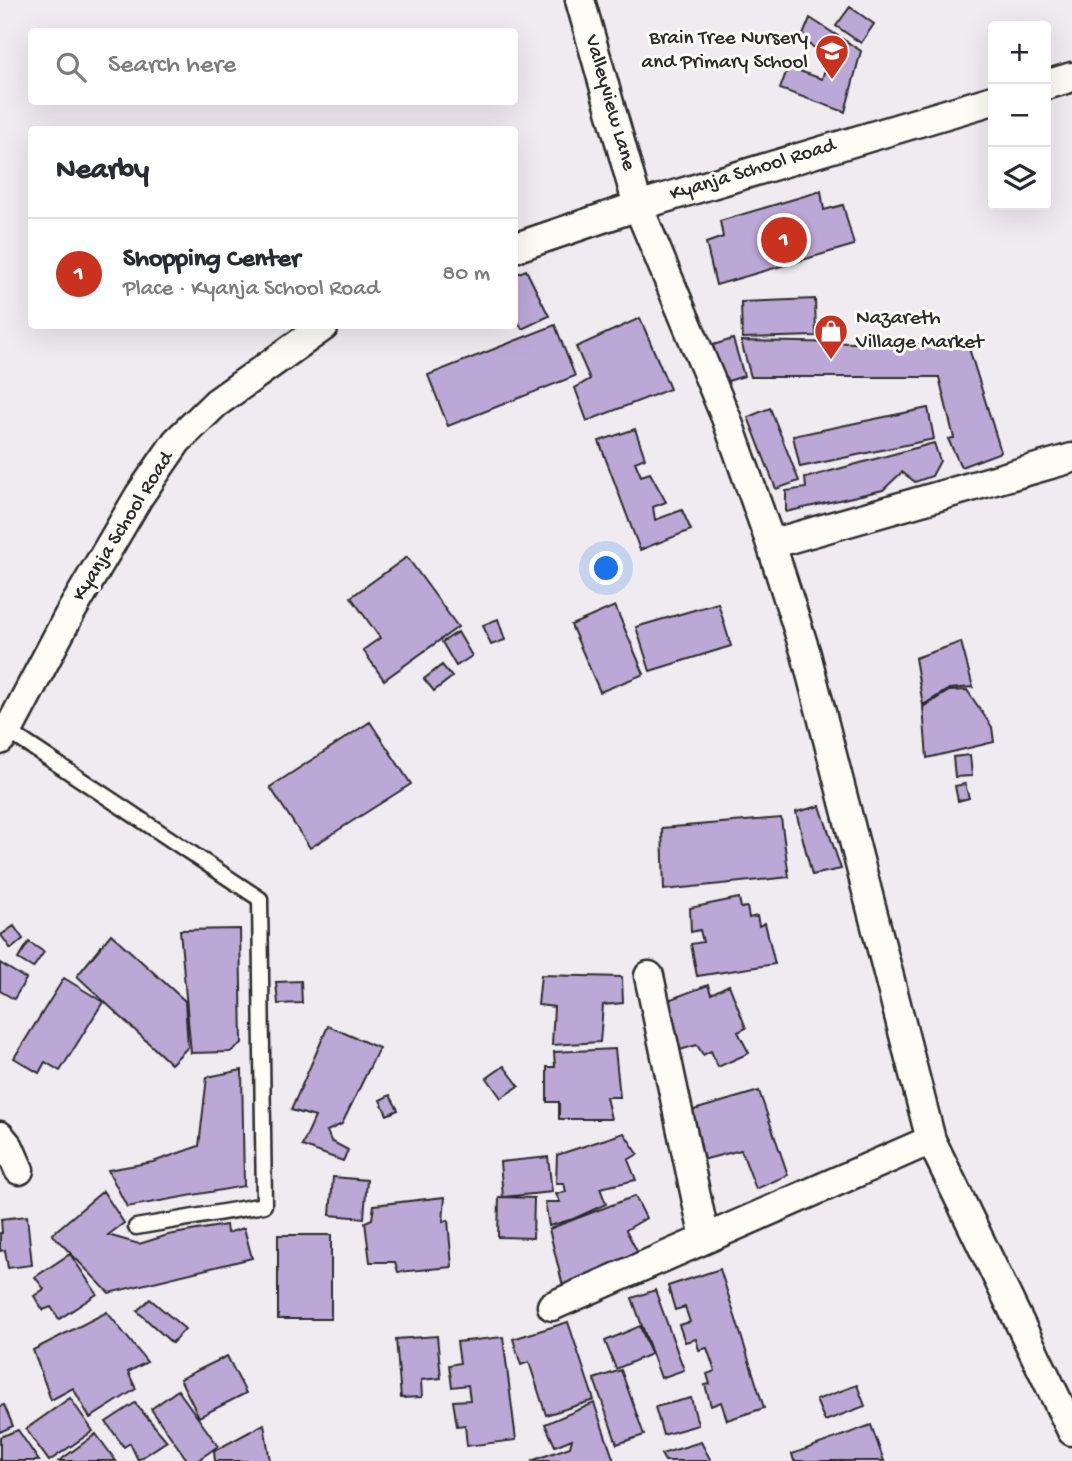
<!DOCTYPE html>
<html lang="en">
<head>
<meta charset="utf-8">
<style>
	:root { --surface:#fff; --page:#f7f7f7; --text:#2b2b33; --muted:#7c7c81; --line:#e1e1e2; --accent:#c8321e }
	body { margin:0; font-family:"Gochi Hand",sans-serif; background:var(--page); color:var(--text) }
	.controls { position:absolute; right:21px; top:21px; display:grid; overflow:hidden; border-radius:7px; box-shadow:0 7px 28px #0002 }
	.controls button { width:63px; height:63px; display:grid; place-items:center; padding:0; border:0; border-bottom:2px solid var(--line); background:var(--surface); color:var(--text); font:35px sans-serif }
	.you { position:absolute; left:607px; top:569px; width:24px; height:24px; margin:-18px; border:5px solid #fff; border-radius:50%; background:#1a73e8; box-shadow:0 0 0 10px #1a73e833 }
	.badge { display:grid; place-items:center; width:46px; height:46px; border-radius:50%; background:var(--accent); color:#fff; font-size:23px; font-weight:700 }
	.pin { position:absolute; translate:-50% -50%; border:4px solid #fff; box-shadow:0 2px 7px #0006 }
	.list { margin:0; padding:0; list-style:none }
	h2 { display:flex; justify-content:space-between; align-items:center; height:91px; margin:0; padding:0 28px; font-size:30px }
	h2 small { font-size:23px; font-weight:400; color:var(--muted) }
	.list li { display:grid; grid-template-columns:46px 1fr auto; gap:21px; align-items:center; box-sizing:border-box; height:112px; padding:0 28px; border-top:2px solid var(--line) }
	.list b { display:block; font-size:26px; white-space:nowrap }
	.list p { margin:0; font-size:23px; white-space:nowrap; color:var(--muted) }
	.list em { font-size:23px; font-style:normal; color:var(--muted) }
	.icon { flex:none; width:38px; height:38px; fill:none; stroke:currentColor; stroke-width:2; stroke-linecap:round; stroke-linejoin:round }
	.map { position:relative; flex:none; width:1072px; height:1461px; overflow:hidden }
	.search { position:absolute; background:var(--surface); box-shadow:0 7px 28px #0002; left:28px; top:28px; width:490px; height:77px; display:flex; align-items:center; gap:18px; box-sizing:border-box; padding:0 24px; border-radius:7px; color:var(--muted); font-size:26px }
	.panel { position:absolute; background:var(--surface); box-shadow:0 7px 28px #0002; left:28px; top:126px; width:490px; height:203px; border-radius:7px }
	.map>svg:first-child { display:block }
	.building { fill:#bca8d7; stroke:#2b2b2b; stroke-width:2 }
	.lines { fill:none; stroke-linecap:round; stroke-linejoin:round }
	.service-casing { stroke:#2b2b2b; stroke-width:19 }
	.minor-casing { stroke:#2b2b2b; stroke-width:33 }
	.service { stroke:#fdfcf7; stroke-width:14 }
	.minor { stroke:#fdfcf7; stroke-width:28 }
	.labels { text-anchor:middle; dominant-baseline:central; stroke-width:6; stroke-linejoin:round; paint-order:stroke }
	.poi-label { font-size:21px; fill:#2b2b2b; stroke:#fdfcf7; text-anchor:end }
	.street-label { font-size:21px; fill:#2b2b2b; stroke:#fdfcf7 }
</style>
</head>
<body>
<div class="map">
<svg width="1072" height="1461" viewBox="0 0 1072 1461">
	<rect width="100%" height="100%" fill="#f0ebf1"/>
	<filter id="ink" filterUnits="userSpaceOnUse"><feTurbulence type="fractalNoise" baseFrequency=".0143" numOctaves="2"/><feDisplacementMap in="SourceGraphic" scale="14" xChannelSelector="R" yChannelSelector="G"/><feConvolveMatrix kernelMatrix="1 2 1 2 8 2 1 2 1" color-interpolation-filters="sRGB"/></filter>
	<g filter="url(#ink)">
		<path class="building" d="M850,7L874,24L861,43L836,26Z
			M810,18L861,51L845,112L780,89L788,67L822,79L829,56L801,40Z
			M821,191L824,210L843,205L854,245L716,285L706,243L723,237L720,221Z
			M526,270L549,316L522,329L514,313V275Z
			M815,299L816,336L742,338L741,302Z
			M640,318L670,389L587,421L575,388L590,379L576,347Z
			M555,325L575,376L448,426L428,375Z
			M733,339L744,376L725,382L713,345Z
			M741,341L968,345L1001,452L961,467L948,439L954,438L939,377H751Z
			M770,408L799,481L776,489L748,417Z
			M928,408L934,439L800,467L793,436Z
			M635,429L645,458L635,462L641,476L650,473L666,502L653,507L655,520L682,510L691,530L640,550L599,441Z
			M934,443L940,461L932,476L915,482L902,472L883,490L786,512V491L806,488L805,478Z
			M407,557L458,627L384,680L363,650L380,638L351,597Z
			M718,603L731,646L650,671L636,627Z
			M615,606L644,674L600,692L571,625Z
			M498,619L505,640L491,645L483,625Z
			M458,632L472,656L456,666L442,642Z
			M961,642L973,687L949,689L923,705L915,658Z
			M442,665L452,677L434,691L424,679Z
			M967,690L992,727L994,742L927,758L923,707L949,691Z
			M370,722L411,784L310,848L270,787Z
			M970,755L972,776L955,777L953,757Z
			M965,784L969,798L958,801L955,786Z
			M820,806L841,869L812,875L796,812Z
			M781,818L789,877L664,890L662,828Z
			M739,898L741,908L747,907L749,918L757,916L759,926L765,923L775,964L697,976L691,944L703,942L700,930L691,932L690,908Z
			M14,926L23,939L11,949L1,935Z
			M240,929L242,1043L230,1052L191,1053L180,930Z
			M111,934L185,1001L188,1047L171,1064L77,976Z
			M29,942L44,952L33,968L18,959Z
			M0,963L26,979L14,999L0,991Z
			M541,975L622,977L623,1003L603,1005L600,1042L552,1045L554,1007L538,1005Z
			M64,978L103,1002L60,1071L45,1062L39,1073L14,1058Z
			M301,981L302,1003L278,1004L276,982Z
			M708,985L711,994L729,985L746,1028L738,1032L749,1053L718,1067L711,1051L703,1055L697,1045L680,1050L663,1002Z
			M328,1026L379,1048L342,1124L327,1131L331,1141L348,1150L343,1161L302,1146L315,1117L291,1110Z
			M615,1049L620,1097H606L611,1119H559V1102H547V1067H555L554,1052Z
			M504,1066L519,1086L501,1098L487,1078Z
			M242,1070L244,1186L127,1207L108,1170L153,1162L199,1146L207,1077Z
			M759,1091L788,1175L756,1189L741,1150L698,1161L687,1112Z
			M390,1095L398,1110L387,1115L380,1100Z
			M624,1133L638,1154L628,1160L636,1180L600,1188L606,1204L573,1219L549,1226L545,1202H560L556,1194L566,1192L564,1183H556L557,1155Z
			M548,1157L552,1192L503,1197L500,1162Z
			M333,1177L367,1180L364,1218L330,1215Z
			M103,1191L124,1223L108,1235L139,1244L168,1235L226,1225L227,1233L244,1228L252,1258L109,1293L52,1234Z
			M635,1196L646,1218L626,1230L638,1253L563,1286L549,1229Z
			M445,1197L443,1222L448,1220L452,1267L398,1272L395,1262H370L365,1222L372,1219L374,1205Z
			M499,1197L534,1198L533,1238L498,1237Z
			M27,1216L32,1265L8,1268L5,1250L0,1251V1233H2L1,1219Z
			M278,1235H331V1319H278Z
			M70,1254L97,1294L59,1319L51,1307L43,1310L34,1296L44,1289L35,1277Z
			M720,1269L764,1408L727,1420L721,1402L711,1406L705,1385L710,1384L707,1374L715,1371L707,1348L699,1350L696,1339L685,1342L679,1325L690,1322L685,1307L675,1310L668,1286Z
			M655,1290L684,1370L661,1378L632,1298Z
			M150,1299L185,1329L172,1343L137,1311Z
			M107,1312L147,1362L128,1372L136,1389L90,1418L73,1388L51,1400L33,1350Z
			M568,1322L594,1400L546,1415L529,1362L521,1365L513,1339Z
			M640,1326L651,1354L616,1369L605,1341Z
			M437,1336L441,1378L421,1380L422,1397L401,1398L396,1339Z
			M503,1337L516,1440L467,1446L465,1425L457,1426L453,1401L470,1400L468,1385L452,1387L449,1365L460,1363L457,1342Z
			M227,1356L246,1393L199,1417L180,1379Z
			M621,1370L644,1435L617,1444L594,1379Z
			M857,1385L865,1406L825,1421L816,1400Z
			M178,1390L218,1446L197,1461H188L151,1409Z
			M70,1398L93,1431L49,1461L26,1429Z
			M691,1398L698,1425L663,1435L655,1407Z
			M135,1403L167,1441L138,1460L130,1443L124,1447L106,1422Z
			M594,1403L614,1461H531L570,1447L572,1439L555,1446L545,1424Z
			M4,1405L13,1426L0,1432V1406Z
			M264,1424L270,1461H215L214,1451Z
			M871,1425L884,1461H794L792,1454Z
			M18,1430L39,1461H0V1437Z
			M96,1434L116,1461H59Z
			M701,1442L711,1461H665L661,1454Z"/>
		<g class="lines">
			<g class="service-casing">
				<path id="service" d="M8,731L260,899L264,1205L136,1227"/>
			</g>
			<g class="minor-casing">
				<path id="minor" d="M580,0L638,206L727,420L771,544L806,654L931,1140L1072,1431
					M1046,85L1072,77
					M514,248L638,206L993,100
					M771,544L1072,458
					M0,740L8,731L68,617L139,496L177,441L216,403L324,326
					M649,976L705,1239
					M0,1136L9,1147L19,1170
					M552,1306L931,1140"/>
			</g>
			<use href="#service" class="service"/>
			<use href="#minor" class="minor"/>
		</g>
	</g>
	<defs>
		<g id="school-pin" transform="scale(1.75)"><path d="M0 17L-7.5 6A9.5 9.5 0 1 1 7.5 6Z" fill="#c8321e" stroke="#fdfcf7"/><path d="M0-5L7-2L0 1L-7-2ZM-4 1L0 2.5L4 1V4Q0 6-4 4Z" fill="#fff"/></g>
		<g id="shop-pin" transform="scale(1.75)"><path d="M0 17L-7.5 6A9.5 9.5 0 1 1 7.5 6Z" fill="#c8321e" stroke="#fdfcf7"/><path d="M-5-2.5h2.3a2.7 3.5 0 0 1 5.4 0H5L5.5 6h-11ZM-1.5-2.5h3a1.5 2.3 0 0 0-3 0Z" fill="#fff"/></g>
	</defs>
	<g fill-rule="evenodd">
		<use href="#school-pin" x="832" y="51"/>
		<use href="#shop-pin" x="831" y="331"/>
	</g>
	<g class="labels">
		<g class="poi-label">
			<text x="808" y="39">Brain Tree Nursery<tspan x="808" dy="24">and Primary School</tspan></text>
			<text x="856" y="319" text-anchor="start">Nazareth<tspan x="856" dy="24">Village Market</tspan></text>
		</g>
		<g class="street-label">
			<text transform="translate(609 103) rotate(74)">Valleyview Lane</text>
			<text transform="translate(753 171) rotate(-17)">Kyanja School Road</text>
			<text transform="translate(124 527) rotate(-58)">Kyanja School Road</text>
		</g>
	</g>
</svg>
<div class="controls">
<button>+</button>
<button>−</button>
<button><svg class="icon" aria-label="layers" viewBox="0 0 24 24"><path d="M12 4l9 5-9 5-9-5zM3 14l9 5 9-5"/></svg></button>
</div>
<div class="you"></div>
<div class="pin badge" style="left:784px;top:240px">1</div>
<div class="search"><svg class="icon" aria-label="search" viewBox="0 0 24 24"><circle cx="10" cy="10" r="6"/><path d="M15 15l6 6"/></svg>Search here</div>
<section class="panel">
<h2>Nearby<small></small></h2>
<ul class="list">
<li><span class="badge">1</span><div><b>Shopping Center</b><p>Place · Kyanja School Road</p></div><em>80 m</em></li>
</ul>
</section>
</div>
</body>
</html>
